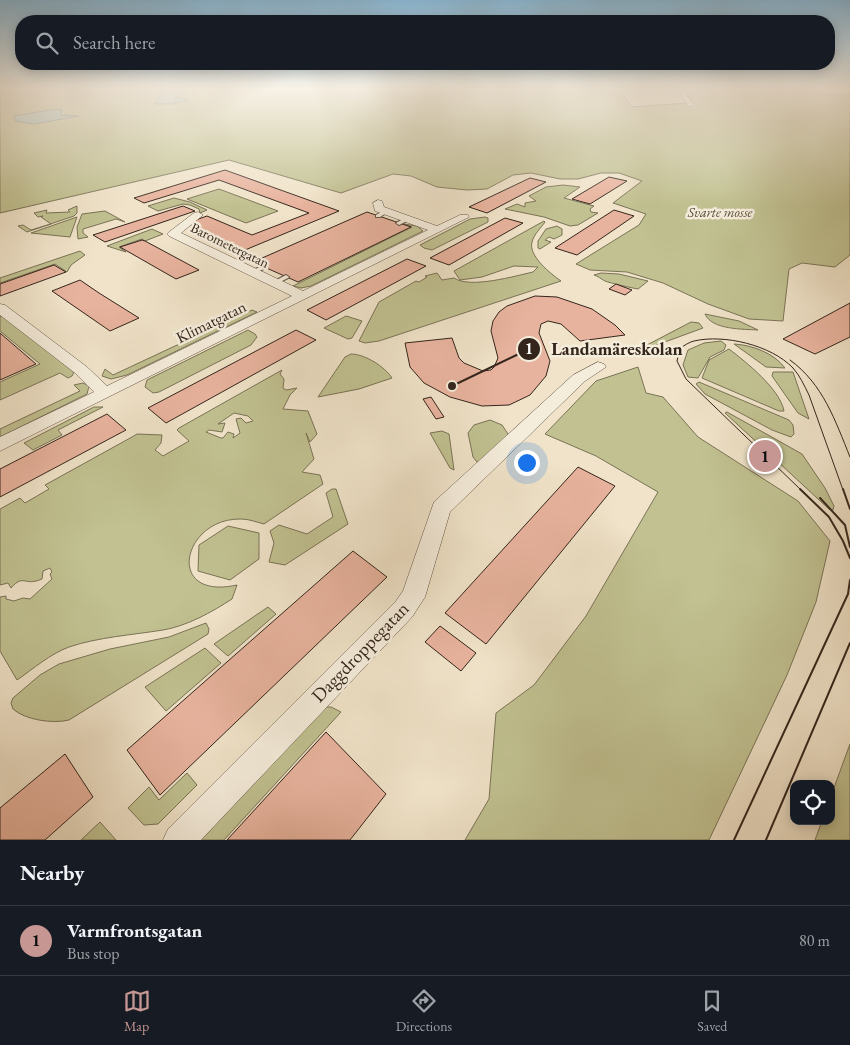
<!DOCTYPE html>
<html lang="en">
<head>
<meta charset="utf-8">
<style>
	:root { --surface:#171b24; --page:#20242c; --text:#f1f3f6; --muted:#9ea1a6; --line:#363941; --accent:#c59692 }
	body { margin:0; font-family:"EB Garamond",serif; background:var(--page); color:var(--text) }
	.controls { position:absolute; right:15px; bottom:15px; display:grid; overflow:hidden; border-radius:10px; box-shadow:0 2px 12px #0003 }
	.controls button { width:45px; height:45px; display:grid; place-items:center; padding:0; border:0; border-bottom:1px solid var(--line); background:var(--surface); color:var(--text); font:25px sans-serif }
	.you { position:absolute; left:526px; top:462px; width:18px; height:18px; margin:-12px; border:4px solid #fff; border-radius:50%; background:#1a73e8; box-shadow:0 0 0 8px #1a73e833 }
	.badge { display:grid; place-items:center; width:32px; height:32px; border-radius:50%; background:var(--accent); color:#111; font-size:16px; font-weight:700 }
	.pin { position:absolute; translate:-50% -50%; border:2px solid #fff; box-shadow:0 1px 5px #0006 }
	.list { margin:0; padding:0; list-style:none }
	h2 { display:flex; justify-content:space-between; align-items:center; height:65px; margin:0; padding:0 20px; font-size:21px }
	h2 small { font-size:16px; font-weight:400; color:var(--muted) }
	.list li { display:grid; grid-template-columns:32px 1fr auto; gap:15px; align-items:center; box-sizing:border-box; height:70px; padding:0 20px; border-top:1px solid var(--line) }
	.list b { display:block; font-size:19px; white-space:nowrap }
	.list p { margin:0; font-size:16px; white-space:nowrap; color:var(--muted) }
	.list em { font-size:16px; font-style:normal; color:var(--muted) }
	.icon { flex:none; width:28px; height:28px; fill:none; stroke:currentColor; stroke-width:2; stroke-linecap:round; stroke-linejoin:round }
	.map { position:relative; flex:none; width:850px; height:840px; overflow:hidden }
	.search { position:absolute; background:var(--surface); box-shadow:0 2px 12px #0003; left:15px; right:15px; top:15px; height:55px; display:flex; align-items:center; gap:12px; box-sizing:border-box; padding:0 18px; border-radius:20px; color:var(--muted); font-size:19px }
	.sheet { height:135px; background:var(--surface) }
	nav { display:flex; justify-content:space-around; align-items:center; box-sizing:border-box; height:70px; border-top:1px solid var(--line); background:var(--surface); font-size:14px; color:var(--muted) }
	nav a { display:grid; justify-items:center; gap:2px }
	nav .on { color:var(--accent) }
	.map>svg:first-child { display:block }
	.green { fill:#c1c191; stroke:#7a7356; fill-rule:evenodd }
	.water { fill:#9bbdbc; stroke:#72807c }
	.building { fill:#e8b39e; stroke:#34251c }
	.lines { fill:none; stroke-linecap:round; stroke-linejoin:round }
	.lane-casing { stroke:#635447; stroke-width:2 }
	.street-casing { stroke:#635447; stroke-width:1 }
	.lane { fill:#f5eddc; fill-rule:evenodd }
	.street { fill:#f5eddc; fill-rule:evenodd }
	.tram-far1 { stroke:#34251c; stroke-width:1 }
	.tram { stroke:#34251c; stroke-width:2 }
	.labels { text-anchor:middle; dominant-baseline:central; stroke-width:5; stroke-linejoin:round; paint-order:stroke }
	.far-park-label { font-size:14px; font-style:italic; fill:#574c39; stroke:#f5eddc }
	.far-street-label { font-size:14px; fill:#34251c; stroke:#f5eddc }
	.street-label { font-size:16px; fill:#34251c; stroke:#f5eddc }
	.near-street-label { font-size:19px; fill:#34251c; stroke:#f5eddc }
	.leader { fill:none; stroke:#34251c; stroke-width:2 }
	.callout-dot { fill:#34251c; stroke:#f5eddc; stroke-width:2 }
	.mark-label { font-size:15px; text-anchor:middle; font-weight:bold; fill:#fff }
	.callout-label { font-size:18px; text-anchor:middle; font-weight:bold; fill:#34251c; stroke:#f5eddc; stroke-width:5; stroke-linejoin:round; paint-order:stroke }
</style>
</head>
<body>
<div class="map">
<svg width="850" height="840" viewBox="0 0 850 840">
	<rect width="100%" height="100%" fill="#f0e3c9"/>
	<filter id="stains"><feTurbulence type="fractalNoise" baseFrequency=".004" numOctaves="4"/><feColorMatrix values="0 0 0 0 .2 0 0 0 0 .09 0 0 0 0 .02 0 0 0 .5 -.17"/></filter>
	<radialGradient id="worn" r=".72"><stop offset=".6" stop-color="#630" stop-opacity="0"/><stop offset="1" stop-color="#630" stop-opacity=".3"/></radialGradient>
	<path class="green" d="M0,88H619L631,107L688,103L692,101L686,92L727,91V88H802L828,95L850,94V255L835,267L802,263L789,269L783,321L749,319L708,304L663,283L627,272L590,270L576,264L639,225L646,214L613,203L642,181L619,173H601L578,179H560L531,173L513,175L487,189L467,190L437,187L411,176L393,174L341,193L229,160L0,213ZM179,90L188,91L185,94L174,97L188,100L173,104H156L166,92Z
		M563,185L580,187L564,198L594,206L590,209L591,212L598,213L578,225L570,226L544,217L505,209L517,204L525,207V203L536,201L529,196L546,187Z
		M219,189L278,211L246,223L187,199Z
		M174,198L190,202L207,210L200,213L199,209L190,205L183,204L158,211L148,206Z
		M77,206V213L74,216L27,232L18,226L23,225L31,230L51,224L41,217L43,216L38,217L34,213L47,210L46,213L70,212L68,210Z
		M105,211L125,222L116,219L83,229V233L88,237L78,239L77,227L82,214Z
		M77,217L70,237L31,233Z
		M485,217L488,218V222L432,250L424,248L420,245L470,219Z
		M544,221L545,222C541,228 534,234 532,242C528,256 551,274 561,281L379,341L365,343L359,341L379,302L416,281L419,282L427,277L425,276L437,273L442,280L454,278C470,289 515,276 533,272L538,267L514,266L482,277L460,280L454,271Z
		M404,224L417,226L423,231L311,286L301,288L293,286L412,227Z
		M557,226L562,229V235L554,239L549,237L545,240L551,242L540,249L538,248V241L546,229Z
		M152,229L163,234L145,241L142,239L119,247L126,252L107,246Z
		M80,251L85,255L71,265L67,272L55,264L0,283V278Z
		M601,273L619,274L648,281L638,289C632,288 610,283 605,281C601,279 598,276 594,275Z
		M252,310L257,312L127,375L111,379L102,376L105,369L113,375Z
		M705,314L739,321L758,330C743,329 712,330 705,314Z
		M0,316H4L74,372L72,376L68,378L60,373L0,400V382L40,364L0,331Z
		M346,316L362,321L352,338L348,339L324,328Z
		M691,322L699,323L703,328L624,357Z
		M248,330L255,334L257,337L251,345L159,392L153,393L145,387L147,380Z
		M721,341L726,345L724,350L710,357L698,378L688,377L683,365L688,350L704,343Z
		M734,344C752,345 774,353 785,368L766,367Z
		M729,349C746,362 780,389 784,411H779L702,378L709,360Z
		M351,354C365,354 385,367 392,378L359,389L318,397L345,357Z
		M638,367L646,393L663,397L698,437L798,501L830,541L816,602L787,675L709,840H465L489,799L496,713L534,685L586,616L658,492L596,456L545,434L596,381Z
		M282,370L280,374L284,379L283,388L286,390L297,388L290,395L283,409L308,411L317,434L310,442L306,433L314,459L302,472L320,475L323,484L264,524C256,522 249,519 241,519C182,518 164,601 237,585L232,599C212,612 187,626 163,630C132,635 99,637 69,647C50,654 33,669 17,680L0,651V597L6,596V599L14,601L23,598L30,599L52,579L50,574L52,572L50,568L43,571L42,579C24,587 24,573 11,588L8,583L0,585V509L20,498L25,503L49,489L45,485L132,437L137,434L162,435L161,443L155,450L163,456L189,441L177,430L179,428ZM234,413L248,416L253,421L246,423L241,418L236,419L240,433L233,438L234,434L228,432L223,438H221L206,432L209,430L222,432L225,423L218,424Z
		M773,372H793L809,419L798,413L772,376Z
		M699,382L789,420L793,425L794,434L791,437L772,430L705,394L696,384Z
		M83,383L89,386L87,394L0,437V429L80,391L74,385Z
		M94,407H103L58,430L62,435L33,450L24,443Z
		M727,412L802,454L825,488L834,506L833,510H830L725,413Z
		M490,420L502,425L508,434L507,437L480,461L477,462L473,457L468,433L474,425Z
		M442,431L449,434L454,470L450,468L430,433Z
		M332,489H336L348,524L285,565L269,562L274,543L270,531L279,525L307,534L333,517L326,493Z
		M228,526L259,533V559L230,580L198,571L199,545Z
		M268,607L276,614L228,656L214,644Z
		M206,623L209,629L208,634L69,720C53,724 25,720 13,709L11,703L13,698L40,675L59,664L110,649L169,637Z
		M205,648L221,663L166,711L145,687Z
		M324,707H331L341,712L224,840H201Z
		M850,744V840H815L822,821H831V796Z
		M187,773L197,785L158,824L144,825L128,808L149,787L159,800Z
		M100,822L116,840H81Z"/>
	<path class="water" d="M179,90L188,91L185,94L175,97L189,100L186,102L155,104L160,94Z
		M55,109L62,110L61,115L79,116L34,124L15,121L14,116Z"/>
	<path class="building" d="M225,170L339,211L245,250L187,223L207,216L252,235L309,213L219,180L144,203L134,198Z
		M609,177L627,181L590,204L572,199Z
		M530,178L546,182L487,213L469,207Z
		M183,206L195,211L105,242L93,235Z
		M614,210L634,216L577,255L555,248Z
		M367,212L411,227L298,282L253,262Z
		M505,218L523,223L449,265L430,258Z
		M142,240L145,241L199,270L176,279L120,247Z
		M407,259L426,266L326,320L307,310Z
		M54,265L66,272L0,296V284Z
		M80,280L99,293L139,318L110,331L52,291Z
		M616,284L632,290L625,295L609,289Z
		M535,296L557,297L592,309L615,325L625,335L580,341L561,324L548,321L541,324L539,333L550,361L546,376L530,395L509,405L482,406L450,397L424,383L410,367L405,343L452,338L459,358L464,363L483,371L491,370L494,367L498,358L491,331L493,321L499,312L507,306Z
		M850,303V337L815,354L783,339Z
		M296,330L316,340L166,423L148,408Z
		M0,333L36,364L0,380Z
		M431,397L444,417L436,419L423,399Z
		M107,414L126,430L0,497V469Z
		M578,467L615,486L486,644L445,613Z
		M353,551L387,577L160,795L127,750Z
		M440,626L476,653L461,671L425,642Z
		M326,732L386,794L350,840H227Z
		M65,754L93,797L45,840H0V808Z"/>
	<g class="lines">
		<g class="lane-casing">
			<path id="lane" d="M383,211L388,212L380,217H376V215Z
				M407,217L409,218V220L399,225L396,223Z
				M264,265L266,266V268L252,274L249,272Z
				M286,275L289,277L288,278L276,284L271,283Z"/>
		</g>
		<g class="street-casing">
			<path id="street" d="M675,88H681L694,105L693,106H689Z
				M378,200L382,201L384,207L437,226L460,215H468L469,217L0,451V437L94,392L75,373L0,315V304L5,305L87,367L107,386L292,296L169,236L167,234L169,232L194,213L198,212L203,215L181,233L303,291L428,230L375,211L373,203Z
				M598,362L604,364L606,367L585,381L450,512L425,597L412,617L201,840H163L168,829L396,601L403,591L434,502L573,375Z"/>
		</g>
		<use href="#lane" class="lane"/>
		<use href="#street" class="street"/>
		<path class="tram-far1" d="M790,360C823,384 835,420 850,457
			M801,490L686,379L677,361L680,348C684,346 689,342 694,341C724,334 771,345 793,368C800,376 804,385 809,395L843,490"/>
		<path class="tram" d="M800,489L829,517L843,541L850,558
			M843,489L850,509
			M820,498L845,525L850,547
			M734,840L848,594L850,580
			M766,840L850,643"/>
	</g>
	<linearGradient id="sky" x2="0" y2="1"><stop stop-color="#89b8d6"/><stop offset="0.43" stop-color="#f8f2e7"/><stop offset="1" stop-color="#f8f2e7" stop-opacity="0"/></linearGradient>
	<rect width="850" height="206" fill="url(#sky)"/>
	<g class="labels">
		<g class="far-park-label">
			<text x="720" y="212">Svarte mosse</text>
		</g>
		<g class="far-street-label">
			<text transform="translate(230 245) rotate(26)">Barometergatan</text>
		</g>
		<g class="street-label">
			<text transform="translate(211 322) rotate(-26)">Klimatgatan</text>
		</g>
		<g class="near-street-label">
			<text transform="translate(360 652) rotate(-46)">Daggdroppegatan</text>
		</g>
	</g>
	<path class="leader" d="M452 386L529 349"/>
	<g class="callout-dot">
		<circle cx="452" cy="386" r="5"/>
		<circle cx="529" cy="349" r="12"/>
	</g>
	<g class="mark-label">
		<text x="529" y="354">1</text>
	</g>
	<g class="callout-label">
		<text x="617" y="355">Landamäreskolan</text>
	</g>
	<rect width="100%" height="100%" filter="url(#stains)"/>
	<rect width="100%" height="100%" fill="url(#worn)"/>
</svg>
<div class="controls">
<button><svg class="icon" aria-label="locate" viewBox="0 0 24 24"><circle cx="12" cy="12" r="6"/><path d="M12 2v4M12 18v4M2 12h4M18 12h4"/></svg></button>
</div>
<div class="you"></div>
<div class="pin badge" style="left:765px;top:456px">1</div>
<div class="search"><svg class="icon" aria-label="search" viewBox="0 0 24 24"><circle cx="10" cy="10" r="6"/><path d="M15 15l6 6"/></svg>Search here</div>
</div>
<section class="sheet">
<h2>Nearby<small></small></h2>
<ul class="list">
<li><span class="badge">1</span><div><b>Varmfrontsgatan</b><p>Bus stop</p></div><em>80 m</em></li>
</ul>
</section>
<nav>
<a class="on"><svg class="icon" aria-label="map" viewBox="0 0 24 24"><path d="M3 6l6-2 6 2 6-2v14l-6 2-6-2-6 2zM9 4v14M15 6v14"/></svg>Map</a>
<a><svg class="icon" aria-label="directions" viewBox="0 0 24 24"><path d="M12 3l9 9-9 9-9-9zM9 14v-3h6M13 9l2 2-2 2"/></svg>Directions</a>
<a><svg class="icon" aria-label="saved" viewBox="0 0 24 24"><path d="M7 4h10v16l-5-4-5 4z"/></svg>Saved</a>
</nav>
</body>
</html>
